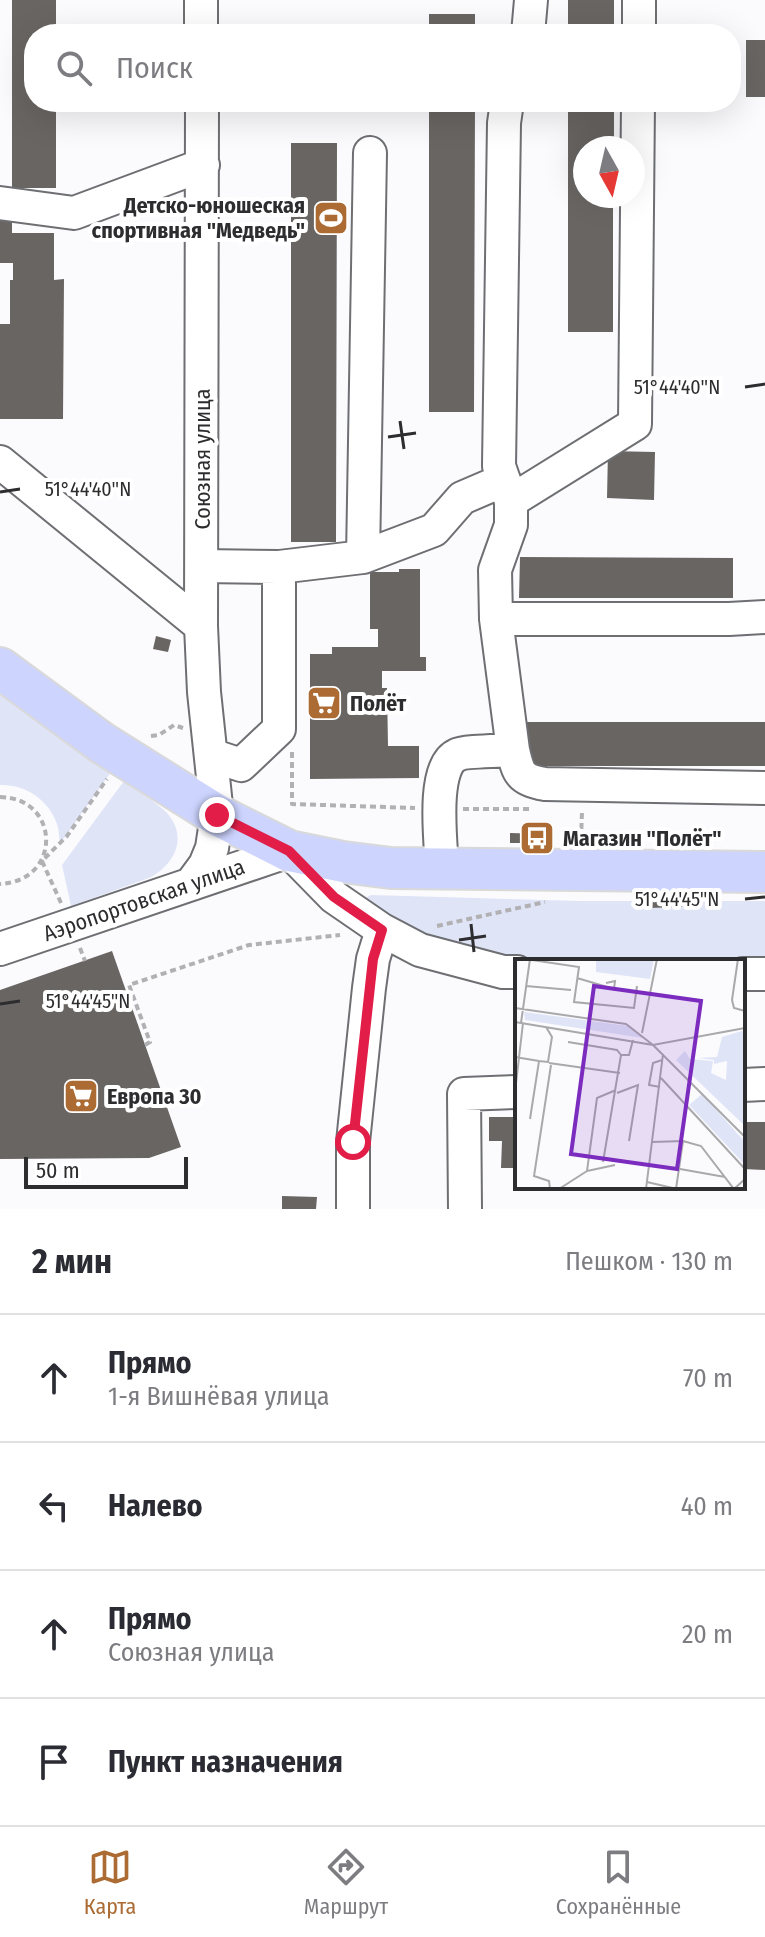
<!DOCTYPE html>
<html lang="ru">
<head>
<meta charset="utf-8">
<style>
	:root { --surface:#fff; --page:#f7f7f7; --text:#2b2b33; --muted:#7c7c81; --line:#e1e1e2; --accent:#ab6b33 }
	body { margin:0; font-family:"Fira Sans Condensed",sans-serif; background:var(--page); color:var(--text) }
	.compass { position:absolute; left:573px; top:136px; width:72px; height:72px; border-radius:50%; background:var(--surface); box-shadow:0 8px 32px #0002; rotate:172deg }
	.scale { position:absolute; left:24px; bottom:20px; width:164px; box-sizing:border-box; padding-left:8px; border:4px solid #2d2d2f; border-top:0; font-size:22px; line-height:28px; white-space:nowrap; color:#2d2d2f; -webkit-text-stroke:6px #fff; paint-order:stroke }
	.stop { position:absolute; width:24px; height:24px; margin:-18px; border:6px solid #e11d48; border-radius:50%; background:#fff }
	.stop.end { background:#e11d48; border-color:#fff; box-shadow:0 2px 8px #0008 }
	.list { margin:0; padding:0; list-style:none }
	h2 { display:flex; justify-content:space-between; align-items:center; height:104px; margin:0; padding:0 32px; font-size:34px }
	h2 small { font-size:26px; font-weight:400; color:var(--muted) }
	.list li { display:grid; grid-template-columns:52px 1fr auto; gap:24px; align-items:center; box-sizing:border-box; height:128px; padding:0 32px; border-top:2px solid var(--line) }
	.list b { display:block; font-size:30px; white-space:nowrap }
	.list p { margin:0; font-size:26px; white-space:nowrap; color:var(--muted) }
	.list em { font-size:26px; font-style:normal; color:var(--muted) }
	.icon { flex:none; width:44px; height:44px; fill:none; stroke:currentColor; stroke-width:2; stroke-linecap:round; stroke-linejoin:round }
	.map { position:relative; flex:none; width:765px; height:1209px; overflow:hidden }
	.search { position:absolute; background:var(--surface); box-shadow:0 8px 32px #0002; left:24px; right:24px; top:24px; height:88px; display:flex; align-items:center; gap:20px; box-sizing:border-box; padding:0 28px; border-radius:32px; color:var(--muted); font-size:30px }
	.sheet { height:616px; background:var(--surface) }
	nav { display:flex; justify-content:space-around; align-items:center; box-sizing:border-box; height:112px; border-top:2px solid var(--line); background:var(--surface); font-size:22px; color:var(--muted) }
	nav a { display:grid; justify-items:center; gap:4px }
	nav .on { color:var(--accent) }
	.map>svg:first-child { display:block }
	.green { fill:#e0e4f7 }
	.building { fill:#696562 }
	.lines { fill:none; stroke-linecap:round; stroke-linejoin:round }
	.minor-casing { stroke:#6e6f73; stroke-width:36 }
	.major-casing { stroke:#d9d9da; stroke-width:44 }
	.path { stroke:#b1b1b3; stroke-width:4; stroke-dasharray:6 4; stroke-linecap:butt }
	.minor { stroke:#fff; stroke-width:32 }
	.major { stroke:#cdd4fe; stroke-width:40 }
	.route { stroke:#e11d48; stroke-width:10 }
	.ticks { fill:none; stroke:#2d2d2f; stroke-width:3 }
	.labels { text-anchor:middle; dominant-baseline:central; stroke-width:8; stroke-linejoin:round; paint-order:stroke }
	.poi-label { font-size:22px; font-weight:bold; fill:#2d2d2f; stroke:#fff; text-anchor:start }
	.street-label { font-size:22px; fill:#2d2d2f; stroke:#fff }
	.inset-road { fill:none; stroke:#a9a9ab; stroke-width:2 }
	.view { fill:#7b2cbf; fill-opacity:0.15; stroke:#7b2cbf; stroke-width:4 }
	.inset-edge { fill:none; stroke:#2d2d2f; stroke-width:4 }
	.ticks-label { font-size:20px; text-anchor:middle; fill:#2d2d2f; stroke:#fff; stroke-width:8; stroke-linejoin:round; paint-order:stroke }
</style>
</head>
<body>
<div class="map">
<svg width="765" height="1209" viewBox="0 0 765 1209">
	<rect width="100%" height="100%" fill="#fbfbfe"/>
	<path class="green" d="M0,681L114,768L60,844C59,837 59,830 57,824C49,800 25,784 0,785Z
		M124,781C137,791 153,800 165,811C189,835 176,864 149,878L71,906L62,865Z
		M371,895L580,901H765V964L743,961H517L454,953L359,901Z"/>
	<path class="building" d="M12,0H56V34H34V102H56V188H12Z
		M568,0H614V34H568Z
		M429,14H475V34H429Z
		M746,40H765V97H746Z
		M429,102H475L474,412H429Z
		M568,102H614V148H585V196H613V332H568Z
		M291,143H337L336,542H291Z
		M0,217H12V233H54V280L64,279L63,419H0V324H10V280H13V263H0Z
		M608,451L655,452L654,500L607,498Z
		M520,557L733,558V598H519Z
		M399,569H420V657H426V671H382V688H387L388,746H419V778L310,779V654H332V647H378V629H370V572H399Z
		M156,636L171,640L168,652L153,649Z
		M521,722H765V766H521Z
		M510,833L545,834L546,843H510Z
		M647,898H683L682,907L647,908Z
		M112,951L181,1147L149,1158L0,1159V990Z
		M489,1117H517V1168H501L502,1141H489Z
		M743,1122H765V1170L743,1169Z
		M282,1196L317,1197L316,1209H282Z"/>
	<g class="lines">
		<g class="minor-casing">
			<path id="minor" d="M201,0V34
				M528,34L531,0
				M639,34V0
				M370,153L363,557L434,530L462,498L504,480
				M0,203L74,213L203,165
				M0,462L201,626
				M511,501L635,424L638,102
				M202,566L279,567V729L241,765L211,755
				M279,567L363,557
				M496,619H729L765,617
				M513,750C518,773 520,780 545,784L765,788
				M442,868C441,844 431,766 457,755C464,751 502,751 513,750L496,619L495,570L511,525V501L499,466L504,123L507,102
				M191,884L205,865L212,848L217,815L204,692L201,626L202,102
				M0,949L289,851L334,897L382,930L420,950L503,972H517
				M743,974H765
				M743,1085L765,1084
				M353,1209V1142L369,988L373,959L382,930
				M465,1209L464,1094L517,1092"/>
		</g>
		<g class="major-casing">
			<path id="major" d="M0,668L102,743L217,815L289,851L343,862L391,868L765,872"/>
		</g>
		<path class="path" d="M151,736L159,735L174,725L183,728
			M292,752V804L415,808
			M0,797C61,798 62,881 0,884
			M463,809H531
			M581,839L582,812
			M61,903L42,861L67,836L107,779
			M437,926L545,902
			M80,948L85,961
			M145,1045L150,1042L129,985L249,945L340,935"/>
		<use href="#minor" class="minor"/>
		<use href="#major" class="major"/>
	</g>
	<g class="lines">
		<path class="route" d="M217,815L289,851L334,897L382,930L373,959L353,1142"/>
	</g>
	<path class="ticks" d="M745,387L765,384M400,421L404,449M388,437L416,433M0,492L20,489M745,899L765,897M471,924L474,952M459,940L486,936M0,1004L20,1001"/>
	<defs>
		<g id="stadium-square" transform="scale(1.8)"><rect x="-9" y="-9" width="18" height="18" rx="4" fill="#ab6b33" stroke="#fff"/><path d="M0-5a6.5 5 0 1 0 0 10a6.5 5 0 1 0 0-10ZM-3.5-1.8h7v3.6h-7Z" fill="#fff"/></g>
		<g id="supermarket-square" transform="scale(1.8)"><rect x="-9" y="-9" width="18" height="18" rx="4" fill="#ab6b33" stroke="#fff"/><path d="M-6-5.5h2.5l.6 2H6L4.5 2H-2.5L-4.4-4H-6ZM-1.5 3.2a1.3 1.3 0 1 0 .1 0ZM3 3.2a1.3 1.3 0 1 0 .1 0Z" fill="#fff"/></g>
		<g id="bus-square" transform="scale(1.8)"><rect x="-9" y="-9" width="18" height="18" rx="4" fill="#ab6b33" stroke="#fff"/><path d="M-5-6H5V4H4V6H2V4H-2V6H-4V4H-5ZM-3.5-4V0h7V-4ZM-3.5 1.2v1.5H-2V1.2ZM2 1.2v1.5H3.5V1.2Z" fill="#fff"/></g>
	</defs>
	<g fill-rule="evenodd">
		<use href="#stadium-square" x="331" y="218"/>
		<use href="#supermarket-square" x="324" y="703"/>
		<use href="#bus-square" x="537" y="838"/>
		<use href="#supermarket-square" x="81" y="1096"/>
	</g>
	<g class="labels">
		<g class="poi-label">
			<text x="305" y="205" text-anchor="end">Детско-юношеская<tspan x="305" dy="25">спортивная "Медведь"</tspan></text>
			<text x="350" y="703">Полёт</text>
			<text x="563" y="838">Магазин "Полёт"</text>
			<text x="107" y="1096">Европа 30</text>
		</g>
		<g class="street-label">
			<text transform="translate(202 459) rotate(-90)">Союзная улица</text>
			<text transform="translate(144 900) rotate(-19)">Аэропортовская улица</text>
		</g>
	</g>
	<g transform="translate(515 959)">
		<rect width="230" height="230" fill="#fbfbfe"/>
		<path d="M81,0H139L135,20L81,13ZM9,53L113,67L128,79L10,61ZM230,71V167L161,101L170,92L175,100L198,102L196,114L211,121L212,102L199,105V101L183,99L202,98L207,78ZM187,135L230,183V206L174,146Z" fill="#e0e4f7"/>
		<path class="inset-road" d="M223,0L217,41L219,49L230,52M17,1L64,8L59,43L119,49L122,27M62,19L99,30L100,22L91,24M11,27L56,31M0,49L111,65L138,86L230,69M0,63L138,86L230,178M6,64L15,0M127,74L142,0M53,83L102,91L106,96M0,98L24,102M34,104L105,114M146,119L230,210M145,128L134,126L138,104L147,101M0,133L8,64M102,134L123,126L114,182M15,160L24,102L33,103L37,78L31,68M168,182L186,187L219,230L230,220M137,183L168,182L161,230M88,203L106,96H114L118,81M165,210L210,218M72,212L100,206M132,223L162,230M35,230L34,222L19,217L36,106M44,230L72,212L82,139L101,131M131,230L148,95"/>
		<path class="view" d="M79,27L186,42L162,210L56,195Z"/>
		<rect width="230" height="230" class="inset-edge"/>
	</g>
	<g class="ticks-label">
		<text x="677" y="394">51°44'40"N</text>
		<text x="88" y="496">51°44'40"N</text>
		<text x="677" y="906">51°44'45"N</text>
		<text x="88" y="1008">51°44'45"N</text>
	</g>
</svg>
<svg class="compass" viewBox="-18 -18 36 36"><path d="M0-13l5 13h-10z" fill="#e53935"/><path d="M0 13l5-13h-10z" fill="#7c7c81"/></svg>
<div class="scale">50 m</div>
<div class="stop" style="left:353px;top:1142px"></div>
<div class="stop end" style="left:217px;top:815px"></div>
<div class="search"><svg class="icon" aria-label="search" viewBox="0 0 24 24"><circle cx="10" cy="10" r="6"/><path d="M15 15l6 6"/></svg>Поиск</div>
</div>
<section class="sheet">
<h2>2 мин<small>Пешком · 130 m</small></h2>
<ul class="list">
<li><svg class="icon" aria-label="ahead" viewBox="0 0 24 24"><path d="M12 20V5M6 11l6-6 6 6"/></svg><div><b>Прямо</b><p>1-я Вишнёвая улица</p></div><em>70 m</em></li>
<li><svg class="icon" aria-label="left" viewBox="0 0 24 24"><path d="M17 20v-9H6M10 6l-5 5 5 5"/></svg><div><b>Налево</b></div><em>40 m</em></li>
<li><svg class="icon" aria-label="ahead" viewBox="0 0 24 24"><path d="M12 20V5M6 11l6-6 6 6"/></svg><div><b>Прямо</b><p>Союзная улица</p></div><em>20 m</em></li>
<li><svg class="icon" aria-label="arrive" viewBox="0 0 24 24"><path d="M6 21V4h12l-3 4 3 4H6"/></svg><div><b>Пункт назначения</b></div></li>
</ul>
</section>
<nav>
<a class="on"><svg class="icon" aria-label="map" viewBox="0 0 24 24"><path d="M3 6l6-2 6 2 6-2v14l-6 2-6-2-6 2zM9 4v14M15 6v14"/></svg>Карта</a>
<a><svg class="icon" aria-label="directions" viewBox="0 0 24 24"><path d="M12 3l9 9-9 9-9-9zM9 14v-3h6M13 9l2 2-2 2"/></svg>Маршрут</a>
<a><svg class="icon" aria-label="saved" viewBox="0 0 24 24"><path d="M7 4h10v16l-5-4-5 4z"/></svg>Сохранённые</a>
</nav>
</body>
</html>
